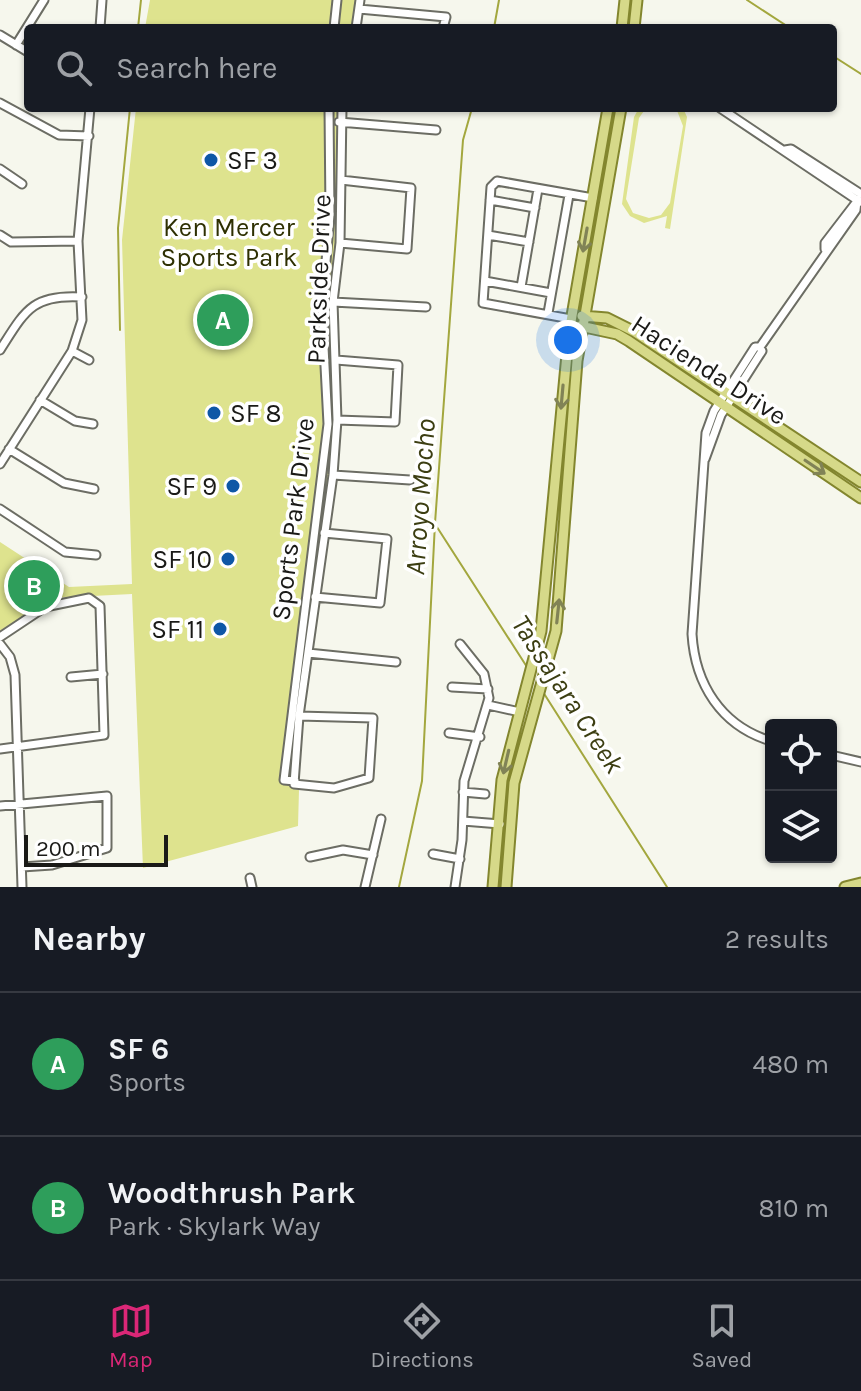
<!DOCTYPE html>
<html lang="en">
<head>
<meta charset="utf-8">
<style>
	:root { --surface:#171b24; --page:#20242c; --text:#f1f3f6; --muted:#9ea1a6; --line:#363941; --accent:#db2777 }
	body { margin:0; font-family:Karla,sans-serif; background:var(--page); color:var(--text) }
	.controls { position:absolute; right:24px; bottom:24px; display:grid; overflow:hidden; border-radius:8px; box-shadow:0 2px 6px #0004 }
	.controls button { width:72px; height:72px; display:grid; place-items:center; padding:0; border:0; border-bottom:2px solid var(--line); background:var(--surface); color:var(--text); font:40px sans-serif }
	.scale { position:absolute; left:24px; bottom:20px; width:144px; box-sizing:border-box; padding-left:8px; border:4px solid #1a1a17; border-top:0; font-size:22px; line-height:28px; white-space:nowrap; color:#1a1a17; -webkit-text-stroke:6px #fff; paint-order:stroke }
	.you { position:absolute; left:568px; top:340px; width:28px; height:28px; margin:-20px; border:6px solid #fff; border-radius:50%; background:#1a73e8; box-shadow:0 0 0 12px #1a73e833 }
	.badge { display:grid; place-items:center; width:52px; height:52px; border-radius:50%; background:var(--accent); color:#fff; font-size:26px; font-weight:700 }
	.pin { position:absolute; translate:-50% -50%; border:4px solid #fff; box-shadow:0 2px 8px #0006 }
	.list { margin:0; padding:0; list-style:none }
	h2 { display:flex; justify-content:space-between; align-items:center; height:104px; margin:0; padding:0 32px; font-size:34px }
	h2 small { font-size:26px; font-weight:400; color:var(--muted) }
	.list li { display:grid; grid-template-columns:52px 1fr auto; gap:24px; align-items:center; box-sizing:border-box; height:144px; padding:0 32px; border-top:2px solid var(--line) }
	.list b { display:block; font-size:30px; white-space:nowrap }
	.list p { margin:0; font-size:26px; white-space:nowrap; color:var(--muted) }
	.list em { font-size:26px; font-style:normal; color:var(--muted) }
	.icon { flex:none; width:44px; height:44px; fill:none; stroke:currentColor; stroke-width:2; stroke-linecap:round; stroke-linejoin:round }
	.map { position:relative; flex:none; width:861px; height:887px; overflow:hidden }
	.search { position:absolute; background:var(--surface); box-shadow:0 2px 6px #0004; left:24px; right:24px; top:24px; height:88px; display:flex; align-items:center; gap:20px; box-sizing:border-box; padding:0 28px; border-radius:8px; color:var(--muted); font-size:30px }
	.sheet { height:392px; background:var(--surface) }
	nav { display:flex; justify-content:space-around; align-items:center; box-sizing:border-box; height:112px; border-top:2px solid var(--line); background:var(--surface); font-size:22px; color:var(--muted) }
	nav a { display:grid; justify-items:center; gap:4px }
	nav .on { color:var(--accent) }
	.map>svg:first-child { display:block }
	.green { fill:#dee38e }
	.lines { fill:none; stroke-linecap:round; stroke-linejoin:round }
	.stream { stroke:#a3a73e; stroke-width:2 }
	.minor-casing { stroke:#6c6d64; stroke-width:11 }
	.major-casing { stroke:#83862e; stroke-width:13 }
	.minor { stroke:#fff; stroke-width:7 }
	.major { stroke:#d6d989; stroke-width:9 }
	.oneway { stroke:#818356 }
	.poi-dot { fill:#0e57a6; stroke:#fff; stroke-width:3 }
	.labels { text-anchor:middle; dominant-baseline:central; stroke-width:7; stroke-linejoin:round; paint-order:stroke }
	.poi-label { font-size:26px; fill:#1a1a17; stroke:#fff; text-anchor:end }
	.park-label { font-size:26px; fill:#2e3002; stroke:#fff }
	.street-label { font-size:26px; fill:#1a1a17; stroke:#fff }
	.water-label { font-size:28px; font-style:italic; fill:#3c3e12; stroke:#fff }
</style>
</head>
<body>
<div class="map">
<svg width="861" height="887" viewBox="0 0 861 887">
	<rect width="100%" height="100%" fill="#f6f7ed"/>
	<path class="green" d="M150,0H356L352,28H145Z
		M136,108H337V221L329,317L334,441L290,783L293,789L299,790L298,826L143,868L132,594L53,598L0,631V542L69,587L132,584L122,240Z
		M639,108H646L639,118L626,199L633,213L649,218L661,215L670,203L683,126L676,108H683L687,117L670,229L665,228L667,216L644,223L630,216L622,204L634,117Z"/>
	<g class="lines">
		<path class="stream" d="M747,0L790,28
			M138,28L141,0
			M494,28L499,0
			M833,56L861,74
			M120,330L118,228L130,108
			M435,524L527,667
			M543,692L667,887
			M399,887L422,781L435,523L463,140L472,108"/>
		<g class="minor-casing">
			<path id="minor" d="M359,9L446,17L443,28
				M100,28L102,0
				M334,28L337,0
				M356,28L360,0
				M0,35L28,52
				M16,45L44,0
				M0,103L59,135L89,136
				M720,108L860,202
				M339,122L436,130
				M785,150L791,149L861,194
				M0,169L22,184
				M490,200L535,208
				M0,235L11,242L78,241
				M488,235L529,242
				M340,243L407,249L411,188L341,180
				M825,249V243L858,200
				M485,281L551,293
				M521,287L538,189
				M333,302L426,307
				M548,313L569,195
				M571,319L483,303L491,187L497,181L593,198
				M760,347H755L714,411L706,433L692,634C695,684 721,726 771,741
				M0,350C25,311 32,294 82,297
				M72,351L89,360
				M336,360L398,365L395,422L337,420
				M40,400L75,421L93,424
				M9,449L64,483L94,489
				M705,459L721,415L762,351L760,347L856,210L857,201
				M0,464L72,351L82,320L78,241L90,108
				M333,475L410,480
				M0,509L65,552L96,555
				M315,597L380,603L387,539L324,533
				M0,637L45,607L89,598L100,606L104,735L0,749
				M0,644L10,657L15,675L22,887
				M308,653L396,662
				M71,677L103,674
				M452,687L488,689
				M488,705L520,712
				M299,716L373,718L369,778L334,788L294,784L299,716L333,475L337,420L333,302L340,243L342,108
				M449,733L480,737
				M831,755L861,762
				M295,781L284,780L328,424L322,308L330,215L329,108
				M463,792L485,794
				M0,806L107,796V848L52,865L22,867
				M463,821L500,824
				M433,854L460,859
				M310,857L343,850L373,855
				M250,878L252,887
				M365,887L381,819
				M455,887L462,840L464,781L489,698L484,674L460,644"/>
		</g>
		<g class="major-casing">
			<path id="major" d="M622,28L625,0
				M634,28L637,0
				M582,316L607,318L635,332L861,482
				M580,326L617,334L629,341L861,498
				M493,887L502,780L541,631L569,333L608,108
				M506,887L514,783L556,631L577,361L621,108
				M845,887L861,883"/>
		</g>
		<use href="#minor" class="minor"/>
		<use href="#major" class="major"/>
	</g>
	<defs><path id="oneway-shaft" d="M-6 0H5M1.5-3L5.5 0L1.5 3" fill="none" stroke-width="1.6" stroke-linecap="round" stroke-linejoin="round" transform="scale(2)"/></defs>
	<g class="oneway">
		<use href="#oneway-shaft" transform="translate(585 240) rotate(100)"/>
		<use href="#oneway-shaft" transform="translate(562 397) rotate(95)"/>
		<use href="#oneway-shaft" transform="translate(815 467) rotate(34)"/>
		<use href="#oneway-shaft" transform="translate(558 611) rotate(-84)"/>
		<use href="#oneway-shaft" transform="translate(506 762) rotate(103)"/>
	</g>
	<g class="poi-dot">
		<circle cx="211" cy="160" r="8"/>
		<circle cx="214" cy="413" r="8"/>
		<circle cx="233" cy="486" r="8"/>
		<circle cx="228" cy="559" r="8"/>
		<circle cx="220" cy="629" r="8"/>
	</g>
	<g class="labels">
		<g class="poi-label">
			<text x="227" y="160" text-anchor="start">SF 3</text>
			<text x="230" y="413" text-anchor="start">SF 8</text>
			<text x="217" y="486">SF 9</text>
			<text x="212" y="559">SF 10</text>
			<text x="204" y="629">SF 11</text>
		</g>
		<g class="park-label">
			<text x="229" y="227">Ken Mercer<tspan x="229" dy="30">Sports Park</tspan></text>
		</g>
		<g class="street-label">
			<text transform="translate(319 279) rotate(-88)">Parkside Drive</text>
			<text transform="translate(709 370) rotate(33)">Hacienda Drive</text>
			<text transform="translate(293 519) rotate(-83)">Sports Park Drive</text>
		</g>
		<g class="water-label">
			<text transform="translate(420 497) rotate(-86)">Arroyo Mocho</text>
			<text transform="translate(568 694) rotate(57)">Tassajara Creek</text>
		</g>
	</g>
</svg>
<div class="controls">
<button><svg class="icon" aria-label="locate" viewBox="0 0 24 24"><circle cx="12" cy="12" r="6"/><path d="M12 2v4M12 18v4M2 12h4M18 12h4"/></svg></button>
<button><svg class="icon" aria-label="layers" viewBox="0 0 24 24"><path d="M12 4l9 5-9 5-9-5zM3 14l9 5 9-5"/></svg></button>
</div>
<div class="scale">200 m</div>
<div class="you"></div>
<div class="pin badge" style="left:223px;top:320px;background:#2e9e5b">A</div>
<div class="pin badge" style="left:34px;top:586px;background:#2e9e5b">B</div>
<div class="search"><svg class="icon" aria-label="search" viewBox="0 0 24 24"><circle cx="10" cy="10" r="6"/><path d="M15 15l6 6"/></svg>Search here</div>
</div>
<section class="sheet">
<h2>Nearby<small>2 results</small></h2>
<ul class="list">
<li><span class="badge" style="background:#2e9e5b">A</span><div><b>SF 6</b><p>Sports</p></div><em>480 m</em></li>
<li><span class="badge" style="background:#2e9e5b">B</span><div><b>Woodthrush Park</b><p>Park · Skylark Way</p></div><em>810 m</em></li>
</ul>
</section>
<nav>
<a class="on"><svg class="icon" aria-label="map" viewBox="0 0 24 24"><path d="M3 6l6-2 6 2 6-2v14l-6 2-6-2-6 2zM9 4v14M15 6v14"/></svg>Map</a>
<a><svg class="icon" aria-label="directions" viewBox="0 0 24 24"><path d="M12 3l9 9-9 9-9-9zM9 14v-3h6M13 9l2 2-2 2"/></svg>Directions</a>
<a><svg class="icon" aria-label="saved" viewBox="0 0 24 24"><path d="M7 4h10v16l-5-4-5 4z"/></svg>Saved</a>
</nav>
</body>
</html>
